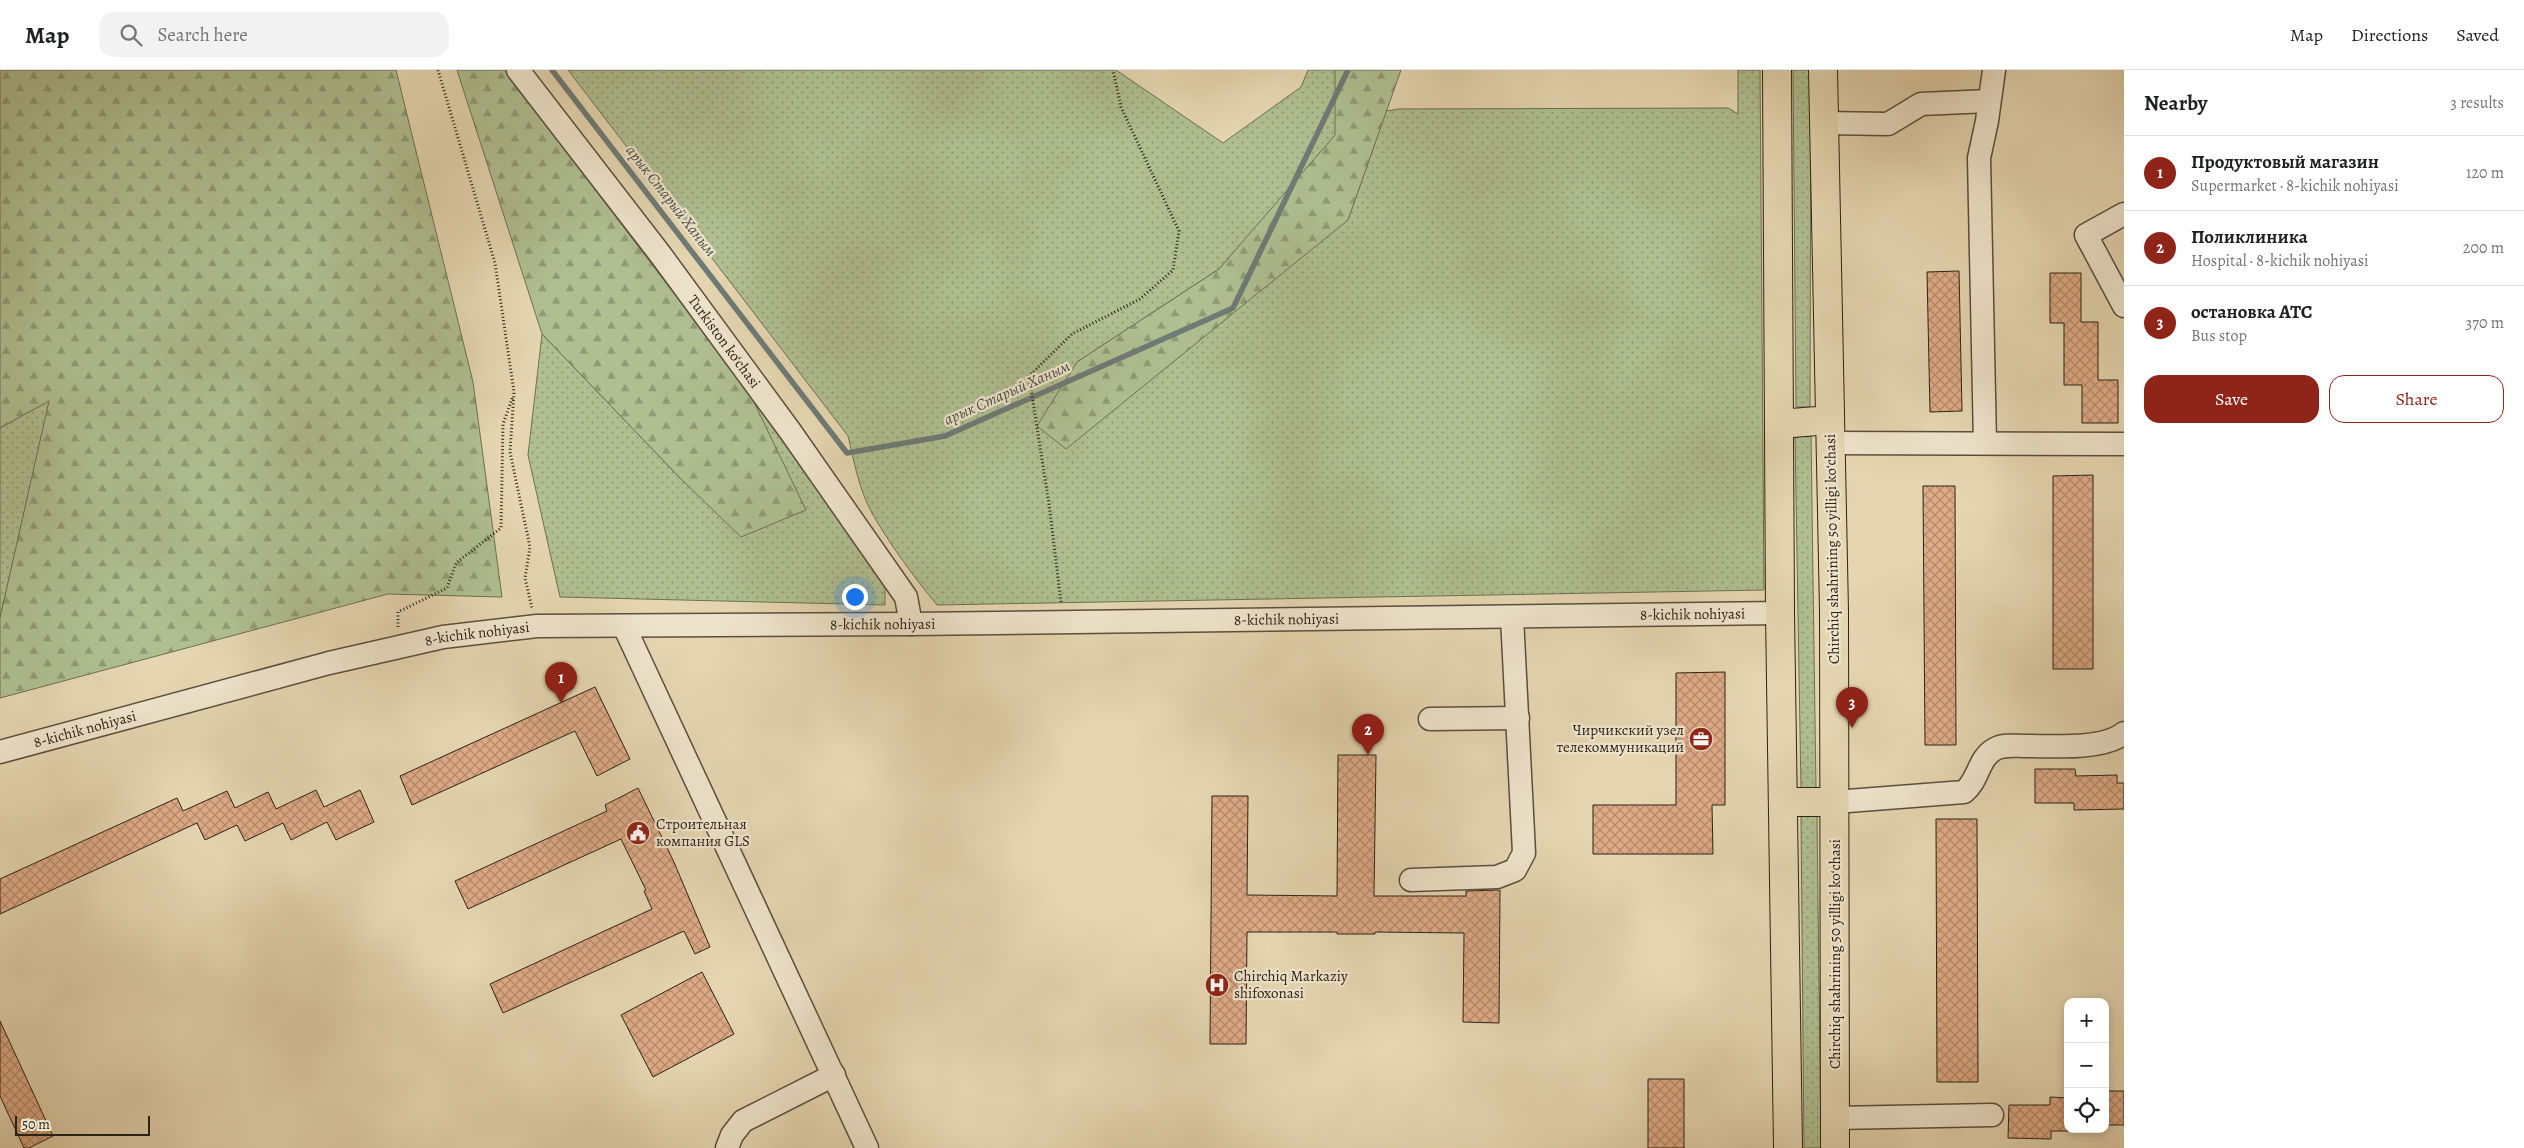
<!DOCTYPE html>
<html lang="en">
<head>
<meta charset="utf-8">
<style>
	:root { --surface:#fff; --page:#f2f2f2; --text:#202124; --muted:#757577; --line:#e0e0e0; --accent:#8f2418 }
	body { margin:0; font-family:Alegreya,serif; background:var(--page); color:var(--text) }
	.controls { position:absolute; right:15px; bottom:15px; display:grid; overflow:hidden; border-radius:10px; box-shadow:0 2px 8px #0003 }
	.controls button { width:45px; height:45px; display:grid; place-items:center; padding:0; border:0; border-bottom:1px solid var(--line); background:var(--surface); color:var(--text); font:25px sans-serif }
	.scale { position:absolute; left:15px; bottom:12px; width:135px; box-sizing:border-box; padding-left:5px; border:2px solid #2d2216; border-top:0; font-size:14px; line-height:18px; white-space:nowrap; color:#2d2216; -webkit-text-stroke:4px #eee4cc; paint-order:stroke }
	.you { position:absolute; left:854px; top:526px; width:18px; height:18px; margin:-12px; border:4px solid #fff; border-radius:50%; background:#1a73e8; box-shadow:0 0 0 8px #1a73e833 }
	.badge { display:grid; place-items:center; width:32px; height:32px; border-radius:50%; background:var(--accent); color:#fff; font-size:16px; font-weight:700 }
	.pin { position:absolute; translate:-50% -41px; filter:drop-shadow(0 1px 2px #0008) }
	.pin::after { content:''; position:absolute; top:26px; width:18px; height:15px; background:inherit; clip-path:polygon(0 0,100% 0,50% 100%) }
	.list { margin:0; padding:0; list-style:none }
	h2 { display:flex; justify-content:space-between; align-items:center; height:65px; margin:0; padding:0 20px; font-size:21px }
	h2 small { font-size:16px; font-weight:400; color:var(--muted) }
	.list li { display:grid; grid-template-columns:32px 1fr auto; gap:15px; align-items:center; box-sizing:border-box; height:75px; padding:0 20px; border-top:1px solid var(--line) }
	.list b { display:block; font-size:19px; white-space:nowrap }
	.list p { margin:0; font-size:16px; white-space:nowrap; color:var(--muted) }
	.list em { font-size:16px; font-style:normal; color:var(--muted) }
	.actions { display:flex; gap:10px; padding:15px 20px }
	.actions a { flex:1; padding:11px 0; border:1px solid var(--accent); border-radius:15px; text-align:center; font-size:18px; color:var(--accent) }
	.actions .main { background:var(--accent); color:#fff }
	.icon { flex:none; width:28px; height:28px; fill:none; stroke:currentColor; stroke-width:2; stroke-linecap:round; stroke-linejoin:round }
	.map { position:relative; flex:none; width:2124px; height:1078px; overflow:hidden }
	header { display:flex; align-items:center; gap:30px; box-sizing:border-box; height:70px; padding:0 25px; background:var(--surface); border-bottom:1px solid var(--line) }
	header strong { font-size:24px }
	nav { display:flex; gap:28px; margin-inline-start:auto; font-size:18px }
	.search { width:350px; height:45px; background:var(--page); display:flex; align-items:center; gap:12px; box-sizing:border-box; padding:0 18px; border-radius:15px; color:var(--muted); font-size:19px }
	main { display:flex }
	aside { flex:1; background:var(--surface) }
	.map>svg:first-child { display:block }
	.grass { fill:url(#grass-dots); stroke:#6e7054 }
	.forest { fill:url(#forest-firs); stroke:#6e7054 }
	.lines { fill:none; stroke-linecap:round; stroke-linejoin:round }
	.stream { stroke:#6e7b76; stroke-width:5.5 }
	.building { fill:url(#building-cross-hatch); stroke:#2d2216 }
	.minor-casing { stroke:#5b4f3d; stroke-width:25 }
	.major-casing { stroke:#2d2216; stroke-width:30 }
	.path { stroke:#2d2216; stroke-width:3; stroke-dasharray:1 2.5; stroke-linecap:butt }
	.minor { stroke:#eee4cc; stroke-width:22 }
	.major { stroke:#e5d6b1; stroke-width:28 }
	.labels { text-anchor:middle; dominant-baseline:central; stroke-width:4.5; stroke-linejoin:round; paint-order:stroke }
	.street-label { font-size:15px; fill:#2d2216; stroke:#eee4cc }
	.poi-label { font-size:15px; fill:#2d2216; stroke:#eee4cc; text-anchor:start }
	.water-label { font-size:16px; font-style:italic; fill:#4d4f46; stroke:#eee4cc }
</style>
</head>
<body>
<header>
<strong>Map</strong>
<div class="search"><svg class="icon" aria-label="search" viewBox="0 0 24 24"><circle cx="10" cy="10" r="6"/><path d="M15 15l6 6"/></svg>Search here</div>
<nav><a>Map</a><a>Directions</a><a>Saved</a></nav>
</header>
<main>
<div class="map">
<svg width="2124" height="1078" viewBox="0 0 2124 1078">
	<defs>
		<pattern id="grass-dots" width="8" height="8" patternUnits="userSpaceOnUse" patternTransform="scale(1.25)"><rect width="8" height="8" fill="#afbf91"/><path d="M2 2h.1M6 6h.1" fill="none" stroke="#8f9b75" stroke-width="1.8" stroke-linecap="round"/></pattern>
		<pattern id="forest-firs" width="22" height="20" patternUnits="userSpaceOnUse" patternTransform="scale(1.25)"><rect width="22" height="20" fill="#afbf91"/><path d="M5 1l3.5 6h-7zM16 11l3.5 6h-7z" fill="#8f9b75"/></pattern>
		<pattern id="building-cross-hatch" width="8" height="8" patternUnits="userSpaceOnUse" patternTransform="scale(1.25)"><rect width="8" height="8" fill="#dfab86"/><path d="M0 0l8 8M0 8l8-8" fill="none" stroke="#b58b6d"/></pattern>
	</defs>
	<rect width="100%" height="100%" fill="#e5d6b1"/>
	<filter id="stains"><feTurbulence type="fractalNoise" baseFrequency=".004" numOctaves="4"/><feColorMatrix values="0 0 0 0 .2 0 0 0 0 .09 0 0 0 0 .02 0 0 0 .5 -.17"/></filter>
	<radialGradient id="worn" r=".72"><stop offset=".6" stop-color="#630" stop-opacity="0"/><stop offset="1" stop-color="#630" stop-opacity=".3"/></radialGradient>
	<path class="grass" d="M568,0H1116L1223,73L1301,17L1308,0H1341L1348,60L1219,199L1077,292L1348,150L1386,41L1399,39L1728,38L1738,44V0H1760L1764,520L937,535C914,507 890,475 872,443C859,420 854,391 848,366Z
		M1793,0H1811L1810,337H1796Z
		M542,264L682,410L749,322L885,516V535L560,527L528,385Z
		M50,330L0,548V358Z
		M1811,365L1816,719L1801,720L1795,366Z
		M1805,745L1817,746L1821,1078H1804L1801,747Z"/>
	<path class="forest" d="M0,0H396L473,312L502,527L388,524L0,628V548L49,331L0,358Z
		M457,0H504L749,322L806,440L741,467L682,410L542,264Z
		M1335,0H1401L1348,150L1066,379L1037,356L1077,292L1219,199L1335,65Z"/>
	<g class="lines">
		<path class="stream" d="M552,0L847,383L945,366L1233,238L1348,0"/>
	</g>
	<path class="building" d="M1959,201L1962,341L1930,342L1927,202Z
		M2050,203H2081V252H2098V310H2118V353H2082V315H2064V253H2050Z
		M2093,405V599H2053V406Z
		M1923,416H1955L1956,675H1925Z
		M1725,602V735H1712L1713,784H1593V735H1676V603Z
		M595,617L630,689L597,706L575,661L412,735L400,706Z
		M1338,685H1376L1374,826H1466V821L1500,820L1499,953L1463,952L1464,863L1375,862V864H1337V862H1247L1246,974H1210L1212,726H1248L1247,825L1337,826Z
		M2035,699H2075L2076,706L2117,705V713H2124V739L2074,740V733H2035Z
		M638,718L673,790L710,877L695,884L684,861L503,943L490,914L652,839L644,821L646,820L621,769L468,839L455,811L607,741L605,735Z
		M316,720L324,737L360,720L374,752L336,770L327,752L291,770L283,753L245,771L237,755L205,770L197,753L0,844V809L177,728L183,741L227,721L235,738L268,722L276,739Z
		M1936,749H1977L1978,1012H1937Z
		M702,902L734,964L653,1007L621,945Z
		M0,951L53,1066L29,1078H24L0,1026Z
		M1648,1009H1684V1078H1648Z
		M2105,1021H2124V1055H2105Z
		M2050,1027L2068,1028V1061H2051V1069L2008,1068L2009,1035H2050Z"/>
	<g class="lines">
		<g class="minor-casing">
			<g id="minor">
				<path id="s1" d="M518,0L660,184L790,361L906,527L911,554"/>
				<path d="M1824,53L1888,54L1921,34L1989,31"/>
				<path d="M2124,144L2086,165L2124,236"/>
				<path d="M1830,373L2124,374"/>
				<path d="M1985,373L1979,88L1987,51L1994,0"/>
				<path d="M624,556L867,1078"/>
				<path d="M1430,649L1518,648"/>
				<path id="s2" d="M0,682L329,593L443,567L537,556L911,554L1780,543"/>
				<path d="M1835,732L1964,722C1979,710 1978,688 1995,679C2004,674 2016,676 2026,676C2052,676 2104,680 2124,663"/>
				<path d="M1411,810L1497,807L1515,800L1524,783L1512,547"/>
				<path d="M1835,1048L1992,1045"/>
				<path d="M727,1078L732,1065L743,1051L834,1005"/>
			</g>
		</g>
		<g class="major-casing">
			<path id="major" d="M1777,0L1780,543L1788,1078
				M1823,0L1834,541L1835,1078
				M1779,354L1830,350
				M1784,732H1835"/>
		</g>
		<path class="path" d="M438,0L495,193L514,322L510,382L530,477L525,508L532,538
			M1061,532L1049,434L1029,306L1072,264L1140,229L1173,200L1179,161L1121,37L1113,0
			M398,557V542L447,518L456,493L501,458L503,354L513,326"/>
		<use href="#minor" class="minor"/>
		<use href="#major" class="major"/>
	</g>
	<defs>
		<g id="office-disc" transform="scale(1.25)"><circle r="9.5" fill="#8f2418" stroke="#eee4cc"/><path d="M-6-3h4V-5.5h4V-3h4V5H-6ZM-1-4.5V-3h2v-1.5ZM-6 0V1H6V0Z" fill="#fff"/></g>
		<g id="civic-disc" transform="scale(1.25)"><circle r="9.5" fill="#8f2418" stroke="#eee4cc"/><path d="M-.6-6.5H3V-4.5H.6V-3L4-1V1h2V6H-6V1h2V-1L-.6-3ZM-1.2 2.5V6h2.4V2.5Z" fill="#fff"/></g>
		<g id="hospital-disc" transform="scale(1.25)"><circle r="9.5" fill="#8f2418" stroke="#eee4cc"/><path d="M-5-5h3v3.5h4V-5h3V5h-3V1.5h-4V5h-3Z" fill="#fff"/></g>
	</defs>
	<g fill-rule="evenodd">
		<use href="#office-disc" x="1701" y="669"/>
		<use href="#civic-disc" x="638" y="763"/>
		<use href="#hospital-disc" x="1217" y="915"/>
	</g>
	<g class="labels">
		<g class="street-label">
			<text stroke="none"><textPath href="#s1" startOffset="341">Turkiston ko‘chasi</textPath></text>
			<text transform="translate(1832 479) rotate(-91)">Chirchiq shahrining 50 yilligi koʻchasi</text>
			<text stroke="none"><textPath href="#s2" startOffset="1708">8-kichik nohiyasi</textPath></text>
			<text stroke="none"><textPath href="#s2" startOffset="1302">8-kichik nohiyasi</textPath></text>
			<text stroke="none"><textPath href="#s2" startOffset="898">8-kichik nohiyasi</textPath></text>
			<text stroke="none"><textPath href="#s2" startOffset="492">8-kichik nohiyasi</textPath></text>
			<text stroke="none"><textPath href="#s2" startOffset="88">8-kichik nohiyasi</textPath></text>
			<text transform="translate(1835 884) rotate(-90)">Chirchiq shahrining 50 yilligi koʻchasi</text>
		</g>
		<g class="poi-label">
			<text x="1684" y="660" text-anchor="end">Чирчикский узел<tspan x="1684" dy="17">телекоммуникаций</tspan></text>
			<text x="656" y="754">Строительная<tspan x="656" dy="17">компания GLS</tspan></text>
			<text x="1234" y="906">Chirchiq Markaziy<tspan x="1234" dy="17">shifoxonasi</tspan></text>
		</g>
		<g class="water-label">
			<text transform="translate(671 131) rotate(52)">арык Старый Ханым</text>
			<text transform="translate(1007 323) rotate(-24)">арык Старый Ханым</text>
		</g>
	</g>
	<rect width="100%" height="100%" filter="url(#stains)"/>
	<rect width="100%" height="100%" fill="url(#worn)"/>
</svg>
<div class="controls">
<button>+</button>
<button>−</button>
<button><svg class="icon" aria-label="locate" viewBox="0 0 24 24"><circle cx="12" cy="12" r="6"/><path d="M12 2v4M12 18v4M2 12h4M18 12h4"/></svg></button>
</div>
<div class="scale">50 m</div>
<div class="you"></div>
<div class="pin badge" style="left:561px;top:633px">1</div>
<div class="pin badge" style="left:1368px;top:685px">2</div>
<div class="pin badge" style="left:1852px;top:658px">3</div>
</div>
<aside>
<h2>Nearby<small>3 results</small></h2>
<ul class="list">
<li><span class="badge">1</span><div><b>Продуктовый магазин</b><p>Supermarket · 8-kichik nohiyasi</p></div><em>120 m</em></li>
<li><span class="badge">2</span><div><b>Поликлиника</b><p>Hospital · 8-kichik nohiyasi</p></div><em>200 m</em></li>
<li><span class="badge">3</span><div><b>остановка АТС</b><p>Bus stop</p></div><em>370 m</em></li>
</ul>
<div class="actions"><a class="main">Save</a><a>Share</a></div>
</aside>
</main>
</body>
</html>
